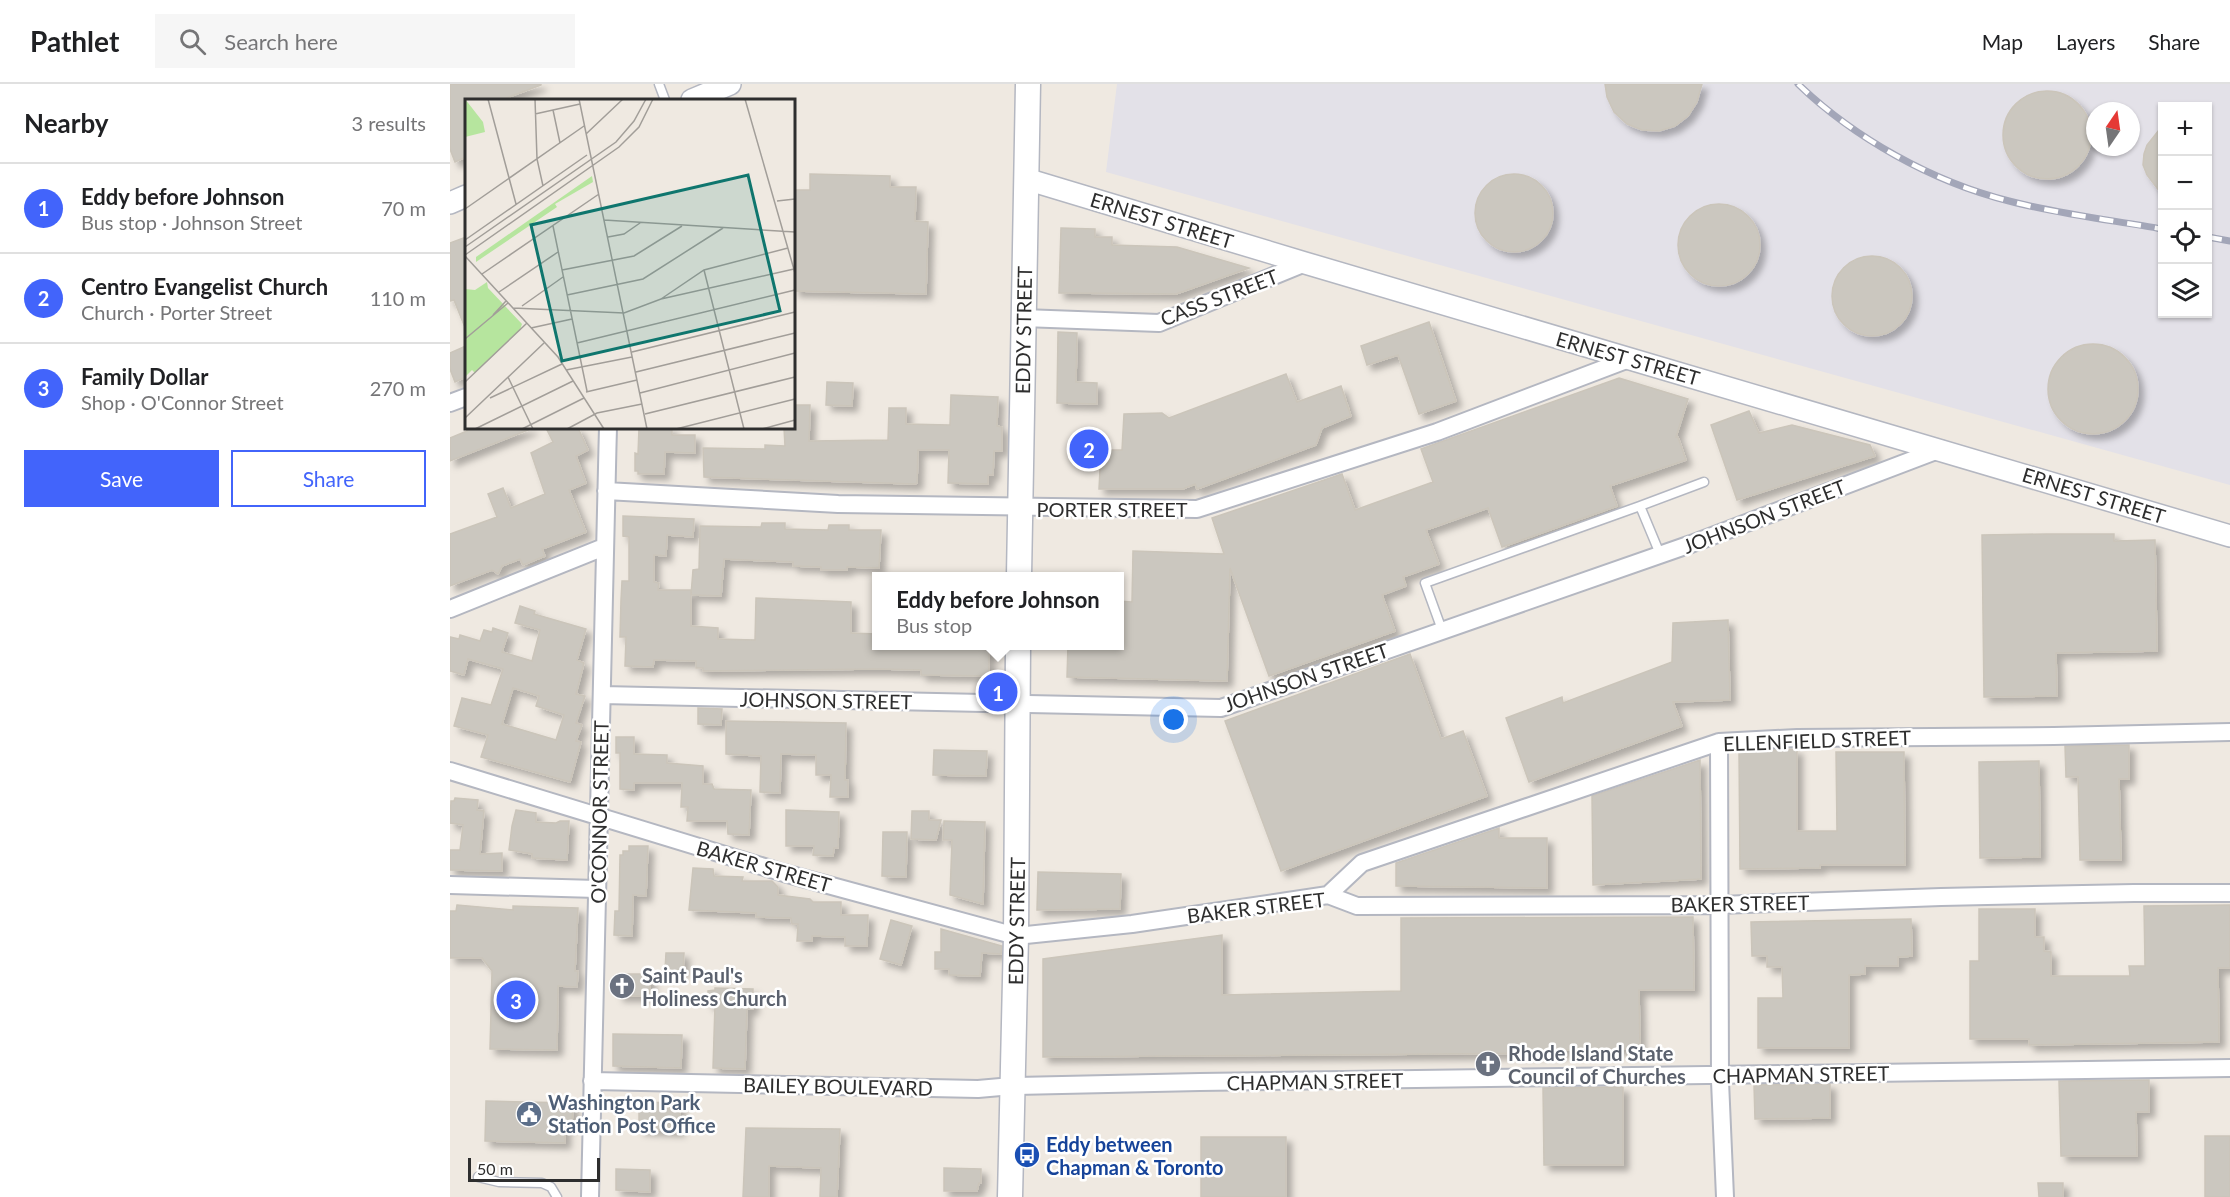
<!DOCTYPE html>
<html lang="en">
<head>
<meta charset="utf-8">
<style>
	:root { --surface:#fff; --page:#f6f6f6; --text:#202124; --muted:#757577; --line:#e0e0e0; --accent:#4264fb }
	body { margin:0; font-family:Lato,sans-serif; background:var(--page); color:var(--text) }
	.controls { position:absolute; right:18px; top:18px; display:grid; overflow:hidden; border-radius:0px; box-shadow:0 2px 4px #0004 }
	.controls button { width:54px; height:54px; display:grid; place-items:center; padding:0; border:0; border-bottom:2px solid var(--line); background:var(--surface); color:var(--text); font:30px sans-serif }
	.compass { position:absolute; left:1636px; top:18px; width:54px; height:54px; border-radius:50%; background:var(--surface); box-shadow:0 2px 4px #0004; rotate:13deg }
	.scale { position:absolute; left:18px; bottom:15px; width:132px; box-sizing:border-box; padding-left:6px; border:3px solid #2e2e2e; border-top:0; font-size:16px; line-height:21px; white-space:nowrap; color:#2e2e2e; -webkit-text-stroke:4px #fff; paint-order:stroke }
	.you { position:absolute; left:724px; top:636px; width:21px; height:21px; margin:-15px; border:4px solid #fff; border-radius:50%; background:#1a73e8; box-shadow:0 0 0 9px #1a73e833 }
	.badge { display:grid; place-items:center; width:39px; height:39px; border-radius:50%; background:var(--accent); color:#fff; font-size:20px; font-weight:700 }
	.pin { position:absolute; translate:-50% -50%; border:3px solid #fff; box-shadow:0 2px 6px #0006 }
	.popup { position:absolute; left:422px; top:488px; width:252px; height:78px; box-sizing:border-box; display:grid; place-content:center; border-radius:0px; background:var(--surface); filter:drop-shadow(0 2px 4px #0005); font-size:20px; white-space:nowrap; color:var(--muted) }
	.popup b { font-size:22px; color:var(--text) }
	.popup::after { content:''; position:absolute; left:50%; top:100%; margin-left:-12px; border:12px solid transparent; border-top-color:var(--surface) }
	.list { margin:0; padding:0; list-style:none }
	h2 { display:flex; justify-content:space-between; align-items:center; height:78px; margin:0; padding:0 24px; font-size:26px }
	h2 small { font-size:20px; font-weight:400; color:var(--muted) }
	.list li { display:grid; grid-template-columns:39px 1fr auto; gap:18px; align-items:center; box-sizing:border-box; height:90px; padding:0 24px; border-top:2px solid var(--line) }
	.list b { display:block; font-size:22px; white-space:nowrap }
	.list p { margin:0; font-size:20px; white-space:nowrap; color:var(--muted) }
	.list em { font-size:20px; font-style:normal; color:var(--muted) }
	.actions { display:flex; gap:12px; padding:18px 24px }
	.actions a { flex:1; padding:14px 0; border:2px solid var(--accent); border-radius:0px; text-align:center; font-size:21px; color:var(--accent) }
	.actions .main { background:var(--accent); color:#fff }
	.icon { flex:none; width:33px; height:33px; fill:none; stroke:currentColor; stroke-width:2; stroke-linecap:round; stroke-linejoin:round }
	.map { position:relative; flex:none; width:1780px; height:1113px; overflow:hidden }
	header { display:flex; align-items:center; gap:36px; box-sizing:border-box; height:84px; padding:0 30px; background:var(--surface); border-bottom:2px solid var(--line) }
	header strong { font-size:28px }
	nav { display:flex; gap:33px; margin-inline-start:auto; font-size:21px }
	.search { width:420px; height:54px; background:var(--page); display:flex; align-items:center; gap:15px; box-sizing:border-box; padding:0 21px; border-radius:0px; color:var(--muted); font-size:22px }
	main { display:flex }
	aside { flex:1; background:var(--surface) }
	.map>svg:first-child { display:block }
	.industrial { fill:#e3e1e8; fill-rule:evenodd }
	.building { fill:#cbc7bf; stroke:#cbc5ba; stroke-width:1.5; fill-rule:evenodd; filter:url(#shadow) }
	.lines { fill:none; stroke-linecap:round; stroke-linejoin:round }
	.service-casing { stroke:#b4b7c1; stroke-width:11 }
	.minor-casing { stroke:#b4b7c1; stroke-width:20 }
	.tertiary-casing { stroke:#b4b7c1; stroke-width:24 }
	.secondary-casing { stroke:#b4b7c1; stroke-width:27 }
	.service { stroke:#fff; stroke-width:8 }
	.minor { stroke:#fff; stroke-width:16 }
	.tertiary { stroke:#fff; stroke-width:21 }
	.secondary { stroke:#fff; stroke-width:24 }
	.rail-casing { stroke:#a3a6b8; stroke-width:7 }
	.rail { stroke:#fff; stroke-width:4.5; stroke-dasharray:14; stroke-linecap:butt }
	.labels { text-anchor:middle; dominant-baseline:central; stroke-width:5; stroke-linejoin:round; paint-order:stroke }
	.street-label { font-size:20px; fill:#2e2e2e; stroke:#fff }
	.worship-label { font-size:20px; font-weight:bold; fill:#5b616d; stroke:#fff; text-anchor:start }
	.service-label { font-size:20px; font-weight:bold; fill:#4e5e75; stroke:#fff; text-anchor:start }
	.transit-label { font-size:20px; font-weight:bold; fill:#164399; stroke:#fff; text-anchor:start }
	.inset-road { fill:none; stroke:#a29e99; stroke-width:1.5 }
	.view { fill:#0f766e; fill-opacity:0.15; stroke:#0f766e; stroke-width:3 }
	.inset-edge { fill:none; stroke:#2e2e2e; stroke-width:3 }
</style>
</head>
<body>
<header>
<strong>Pathlet</strong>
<div class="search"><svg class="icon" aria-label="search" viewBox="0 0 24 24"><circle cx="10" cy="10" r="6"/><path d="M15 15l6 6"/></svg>Search here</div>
<nav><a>Map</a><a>Layers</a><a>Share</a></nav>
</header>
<main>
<aside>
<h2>Nearby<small>3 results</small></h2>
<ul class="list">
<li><span class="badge">1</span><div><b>Eddy before Johnson</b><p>Bus stop · Johnson Street</p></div><em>70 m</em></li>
<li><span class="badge">2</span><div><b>Centro Evangelist Church</b><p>Church · Porter Street</p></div><em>110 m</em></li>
<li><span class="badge">3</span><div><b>Family Dollar</b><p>Shop · O'Connor Street</p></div><em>270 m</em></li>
</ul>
<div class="actions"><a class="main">Save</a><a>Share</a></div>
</aside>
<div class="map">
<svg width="1780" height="1113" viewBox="0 0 1780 1113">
	<defs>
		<filter id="shadow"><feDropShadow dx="5.5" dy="5.5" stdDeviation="3" flood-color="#0004"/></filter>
	</defs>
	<rect width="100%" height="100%" fill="#efe9e1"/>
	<path class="industrial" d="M667,0H1780V401L656,88ZM1712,22H1758V230H1712ZM1645,27H1681V63H1645Z"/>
	<path class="building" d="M0,0H91V1L51,16H16V73L5,78L0,65Z
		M1155,0H1252L1247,18L1238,32L1225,42L1209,47L1192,46L1177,40L1164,28L1157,13Z
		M1553 51a44 44 0 1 1 88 0a44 44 0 1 1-88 0Z
		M1713,41V112L1697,91L1693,81L1694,70L1697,61Z
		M360,90L440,92V103H466L465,137L478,138L476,210L344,207V106H360Z
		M1025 129a39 39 0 1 1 78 0a39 39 0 1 1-78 0Z
		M1228 161a41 41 0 1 1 82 0a41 41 0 1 1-82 0Z
		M611,144L645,145V153H662V161L727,163L799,184L726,210L609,209Z
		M16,153V246L4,216L0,217V159Z
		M1382 212a40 40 0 1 1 80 0a40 40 0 1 1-80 0Z
		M979,238L1006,317L969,330L948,271L917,281L911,262Z
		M608,248L627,249L626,298L647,299V320L607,319Z
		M1598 305a45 45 0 1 1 90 0a45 45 0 1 1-90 0Z
		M16,262V293L5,298L0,285V269Z
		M836,290L847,318L891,302L901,332L872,344L866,361L747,405L745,400L733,405H649L651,366H672L674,330L712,329L719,334Z
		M1169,294L1238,315L1226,353H1228L1236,376L1160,402L1167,422L1052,463L1038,424L976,446L989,480L953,493L956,502L932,511L945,547L819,592L780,484L777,597L617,593L618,561H669V517L682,518L683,467L774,470L762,434L892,390L905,426L983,398L971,365Z
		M377,298L403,299L402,322L376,321Z
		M501,311L548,313L547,342L552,343V367H544L543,391H538V400L498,399L499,366H468L467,399L465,400L254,393L253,364L315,365V361L335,362L334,344L344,345V321H360L359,357L438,356L439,324H456V340L500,341Z
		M1299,327L1309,349L1342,341L1420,361L1425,372L1287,416L1261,341Z
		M16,344H83L0,377V354L17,347Z
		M96,344H128L138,366L126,372L136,399L119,406L136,448L92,465L95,472L73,481L70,475L52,482L48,490L42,486L0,502V450L47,433L38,410L53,404L61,424L95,410L81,369L103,358Z
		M189,344H222V351H245V369L215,368L214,390H188V387H185V369L188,370Z
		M173,432L244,435L243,453L217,451L216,472L204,471V498L209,499L208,506H241V542L268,544V555L305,556L306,514L401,518V549L426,550V561H539V592L471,591V586L429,585L253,587V584H246V577L204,576L203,583L175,582L176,553H170L171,516L172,497H179V453L173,452Z
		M312,439H335V445L378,446L379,441H399V446H431L429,484L397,483V486H371V483L343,482V478L274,475L271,512L241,511L243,486L249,485L250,442L311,443Z
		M1597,450H1664V457L1705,456L1707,567L1606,569L1607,612L1534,613L1532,451Z
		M70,522L85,527L84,530L136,545L127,576L134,579L126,610L135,612L126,639L132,641L126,657L131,658L120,698L31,673L38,651L4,642L12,614L41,621L53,585L18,575L14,591L0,587V553L9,555L10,551L30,557L34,546L42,548L43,544L58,549L52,568L82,577L90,546L65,539ZM63,604L89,612L86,622L114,631L106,656L52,640Z
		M1278,536L1280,616L1223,618L1232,642L1079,698L1056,634L1112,613L1113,619L1222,578L1223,539Z
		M960,570L991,655L1013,647L1037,712L831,787L775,637Z
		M248,624L272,625L271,641L248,640Z
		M276,637L396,639L395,696H398V713H380L381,691H366V671L331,670L330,709L310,708L311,672L276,670Z
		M166,653H184V670L217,671V679L253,682V700H262L264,705L301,706L299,751L278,750L277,737H237L238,723H231L232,699H184V706L170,705V669H166Z
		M1679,661V695H1669L1671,776H1630L1628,693H1616L1615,662Z
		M1347,665V747H1387L1386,668H1454L1455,781H1370V784L1290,785L1289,667Z
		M484,666L537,667L536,692L483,691Z
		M1250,676L1251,795L1143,801L1142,712Z
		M1589,677L1590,773L1530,774L1529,678Z
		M5,714L28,716L27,726L34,727L30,770L52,769V787L0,786V766H10L13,741L0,739L1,717H4Z
		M66,726L86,729V738L106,739L110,737H119L117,776L82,774V770L59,766L62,742Z
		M336,726L389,728L388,764H384L383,772L363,771L364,762H336Z
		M462,727H479V736H491L486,756L461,755Z
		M494,737L535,738L533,820L500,811L502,756H493Z
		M1049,744V754H1097V804L946,802V779Z
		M433,748H457L456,793L432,792Z
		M179,762H198L196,812L183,811L182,852L164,851L165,827H169L170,771H173V767H179Z
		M243,784L263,785L264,792L293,793L292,797H322L328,803V811L360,815L363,818H391V831H418L417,862H395V853L362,852V857H347L348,840H342L341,834L306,833V829L239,826Z
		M588,788L671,790L670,825L587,826Z
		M7,821L63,826V822L128,824L125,887H128L127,903L108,902L107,966L40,965L42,887L32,874H0V827H6Z
		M1780,821V884H1768L1769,958L1579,961V955H1520V877H1529V825H1585V853H1594V867L1601,868V892H1680L1679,882H1695L1694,822Z
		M1243,833L1244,906H1189L1190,965L1114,966V969L593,973V875L772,851V911L951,907V834Z
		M1461,835L1462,872L1448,873V882H1415V890L1399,891V964H1308V914H1333L1332,883H1317V872H1302L1301,838Z
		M441,836L462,842L451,881L430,875Z
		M491,845L552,862L551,870L532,869L530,892L499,891V885H485V868H491Z
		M216,869H234L233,887L215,886Z
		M168,890H200V912H168Z
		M265,904L303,905V925H297L295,985L263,984L265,920H258V907L265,906Z
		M163,950L232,951L231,984L163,982Z
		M1699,996V1028H1686L1687,1072H1611L1609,997Z
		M1380,1000V1034L1305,1035L1304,1001Z
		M1173,1003V1081H1094L1093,1004Z
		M36,1017L123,1019L122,1041H115V1059L35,1057Z
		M189,1018L230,1019L229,1047L189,1045Z
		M296,1044L390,1045L387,1113H370L371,1084L319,1082V1113H293Z
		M1755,1052H1780V1113H1755Z
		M751,1053H836V1113H751Z
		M494,1084L531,1085V1099H529L527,1107H494Z
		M166,1085L200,1086V1108L166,1106Z
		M1588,1099H1613V1113H1589Z"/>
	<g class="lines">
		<g class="service-casing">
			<path id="service" d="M209,0L215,16
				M1210,470L1190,422L1254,398
				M992,546L975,499L1190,422
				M28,1093L49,1098L92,1099L101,1103L107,1113"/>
		</g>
		<g class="minor-casing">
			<path id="minor" d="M573,234L709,239L855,179
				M0,319L16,313
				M156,407L388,420L747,425L987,348L1179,275
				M0,525L154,463
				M152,611L771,624L1241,460L1491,365
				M1269,658L1270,997L1275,1113
				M0,687L334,789L566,852L682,840L878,811L907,822L1269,821L1491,813L1684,809H1780
				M0,801L147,805
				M878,811L912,779L1269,658L1347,654L1604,652L1780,648
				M142,997L528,1005L562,1002L750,998L1780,984
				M140,1113C145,856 151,600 158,344"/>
		</g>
		<g class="tertiary-casing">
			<path id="tertiary" d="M242,16L280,0
				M576,95L855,179L1780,452
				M0,119L16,112"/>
		</g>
		<g class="secondary-casing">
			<path id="secondary" d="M569,492L578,0
				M560,1113L566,852L568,562"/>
		</g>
		<use href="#service" class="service"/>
		<use href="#minor" class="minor"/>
		<use href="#tertiary" class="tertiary"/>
		<use href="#secondary" class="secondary"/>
		<g class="rail-casing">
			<path id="rail" d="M1348,0C1404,54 1483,98 1559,117C1609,130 1661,136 1712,145
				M1758,153L1780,157"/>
		</g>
		<use href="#rail" class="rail"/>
	</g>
	<defs>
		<g id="church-disc" transform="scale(1.35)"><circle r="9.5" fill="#6b7280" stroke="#fff"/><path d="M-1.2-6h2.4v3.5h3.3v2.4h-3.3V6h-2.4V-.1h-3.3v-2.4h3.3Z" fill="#fff"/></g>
		<g id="civic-disc" transform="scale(1.35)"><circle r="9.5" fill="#5c6f8a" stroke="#fff"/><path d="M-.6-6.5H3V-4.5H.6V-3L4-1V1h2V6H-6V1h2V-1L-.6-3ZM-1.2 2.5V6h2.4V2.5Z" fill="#fff"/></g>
		<g id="bus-disc" transform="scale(1.35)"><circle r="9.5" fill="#1a4fb4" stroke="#fff"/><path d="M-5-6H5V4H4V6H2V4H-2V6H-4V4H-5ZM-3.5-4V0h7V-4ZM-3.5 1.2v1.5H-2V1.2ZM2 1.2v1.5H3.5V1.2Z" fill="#fff"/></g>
	</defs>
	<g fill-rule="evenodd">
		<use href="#church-disc" x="172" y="902"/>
		<use href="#church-disc" x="1038" y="980"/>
		<use href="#civic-disc" x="79" y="1030"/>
		<use href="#bus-disc" x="577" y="1071"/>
	</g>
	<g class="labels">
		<g class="street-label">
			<text transform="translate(712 136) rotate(17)">ERNEST STREET</text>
			<text transform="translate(769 213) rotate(-21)">CASS STREET</text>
			<text transform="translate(573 246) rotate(-89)">EDDY STREET</text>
			<text transform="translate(1178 274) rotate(16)">ERNEST STREET</text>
			<text transform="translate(1644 411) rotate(17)">ERNEST STREET</text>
			<text x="662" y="425">PORTER STREET</text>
			<text transform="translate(1314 432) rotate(-21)">JOHNSON STREET</text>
			<text transform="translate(856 593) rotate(-19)">JOHNSON STREET</text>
			<text transform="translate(376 616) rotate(1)">JOHNSON STREET</text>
			<text transform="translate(1367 656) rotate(-2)">ELLENFIELD STREET</text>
			<text transform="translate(149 728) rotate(-89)">O'CONNOR STREET</text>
			<text transform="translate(314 782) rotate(16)">BAKER STREET</text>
			<text transform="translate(1290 819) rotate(-1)">BAKER STREET</text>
			<text transform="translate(806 823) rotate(-7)">BAKER STREET</text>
			<text transform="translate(566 837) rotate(-89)">EDDY STREET</text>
			<text transform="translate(1351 990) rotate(-1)">CHAPMAN STREET</text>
			<text transform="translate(865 997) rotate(-1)">CHAPMAN STREET</text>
			<text transform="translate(388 1002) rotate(1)">BAILEY BOULEVARD</text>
		</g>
		<g class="worship-label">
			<text x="192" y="891">Saint Paul's<tspan x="192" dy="23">Holiness Church</tspan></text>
			<text x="1058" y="969">Rhode Island State<tspan x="1058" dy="23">Council of Churches</tspan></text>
		</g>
		<g class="service-label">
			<text x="98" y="1018">Washington Park<tspan x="98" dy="23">Station Post Office</tspan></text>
		</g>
		<g class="transit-label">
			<text x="596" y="1060">Eddy between<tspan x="596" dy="23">Chapman &amp; Toronto</tspan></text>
		</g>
	</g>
	<g transform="translate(15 15)">
		<rect width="330" height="330" fill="#efe9e1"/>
		<path d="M0,0L18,23L20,33L0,38ZM127,77L128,83L90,105L92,108L11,163V158ZM22,183L23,189L57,225L55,231L10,274L7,271L0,278V190L10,191Z" fill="#b6e59e"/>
		<path class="inset-road" d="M23,0L51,105M70,0L72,60L78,87M114,0L182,330M280,0L330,174M88,11L95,44M70,15L115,5M121,35L158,0M312,102L330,100M0,110L119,27M139,121L330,133M88,127L122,292M143,138L159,135L175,124M0,141L122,56M0,148L151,43L169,22L181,0M0,156L154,48L174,28L188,0M0,157L93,258L139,330M97,171L169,157L217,127M239,171L279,330M17,175L134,95M34,193L93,153M102,196L178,180L258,129M196,200L239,171L323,149M57,207L98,178M48,209L159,214L196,200L329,170M28,216L41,202M66,229L107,220M0,240L43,204M112,244L330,191M167,253L330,213M101,271L167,258M171,273L330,234M43,278L68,330M0,283L62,224M121,293L172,281M175,294L330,254M25,299L97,265M180,315L330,278M0,319L79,244M10,330L108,282M57,330L119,299M102,330L132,314L177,305M211,330L330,300M297,330L330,321"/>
		<path class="view" d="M283,76L315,212L97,262L66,126Z"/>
		<rect width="330" height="330" class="inset-edge"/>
	</g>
</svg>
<div class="controls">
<button>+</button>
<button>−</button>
<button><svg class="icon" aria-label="locate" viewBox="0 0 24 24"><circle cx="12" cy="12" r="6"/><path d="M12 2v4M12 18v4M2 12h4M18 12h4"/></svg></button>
<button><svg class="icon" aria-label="layers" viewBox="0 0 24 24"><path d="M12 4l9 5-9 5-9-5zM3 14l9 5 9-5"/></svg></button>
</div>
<svg class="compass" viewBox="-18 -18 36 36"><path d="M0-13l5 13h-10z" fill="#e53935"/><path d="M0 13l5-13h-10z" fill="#757577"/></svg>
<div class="scale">50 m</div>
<div class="you"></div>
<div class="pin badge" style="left:548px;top:608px">1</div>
<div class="popup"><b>Eddy before Johnson</b>Bus stop</div>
<div class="pin badge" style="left:639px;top:365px">2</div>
<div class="pin badge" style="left:66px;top:916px">3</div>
</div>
</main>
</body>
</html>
